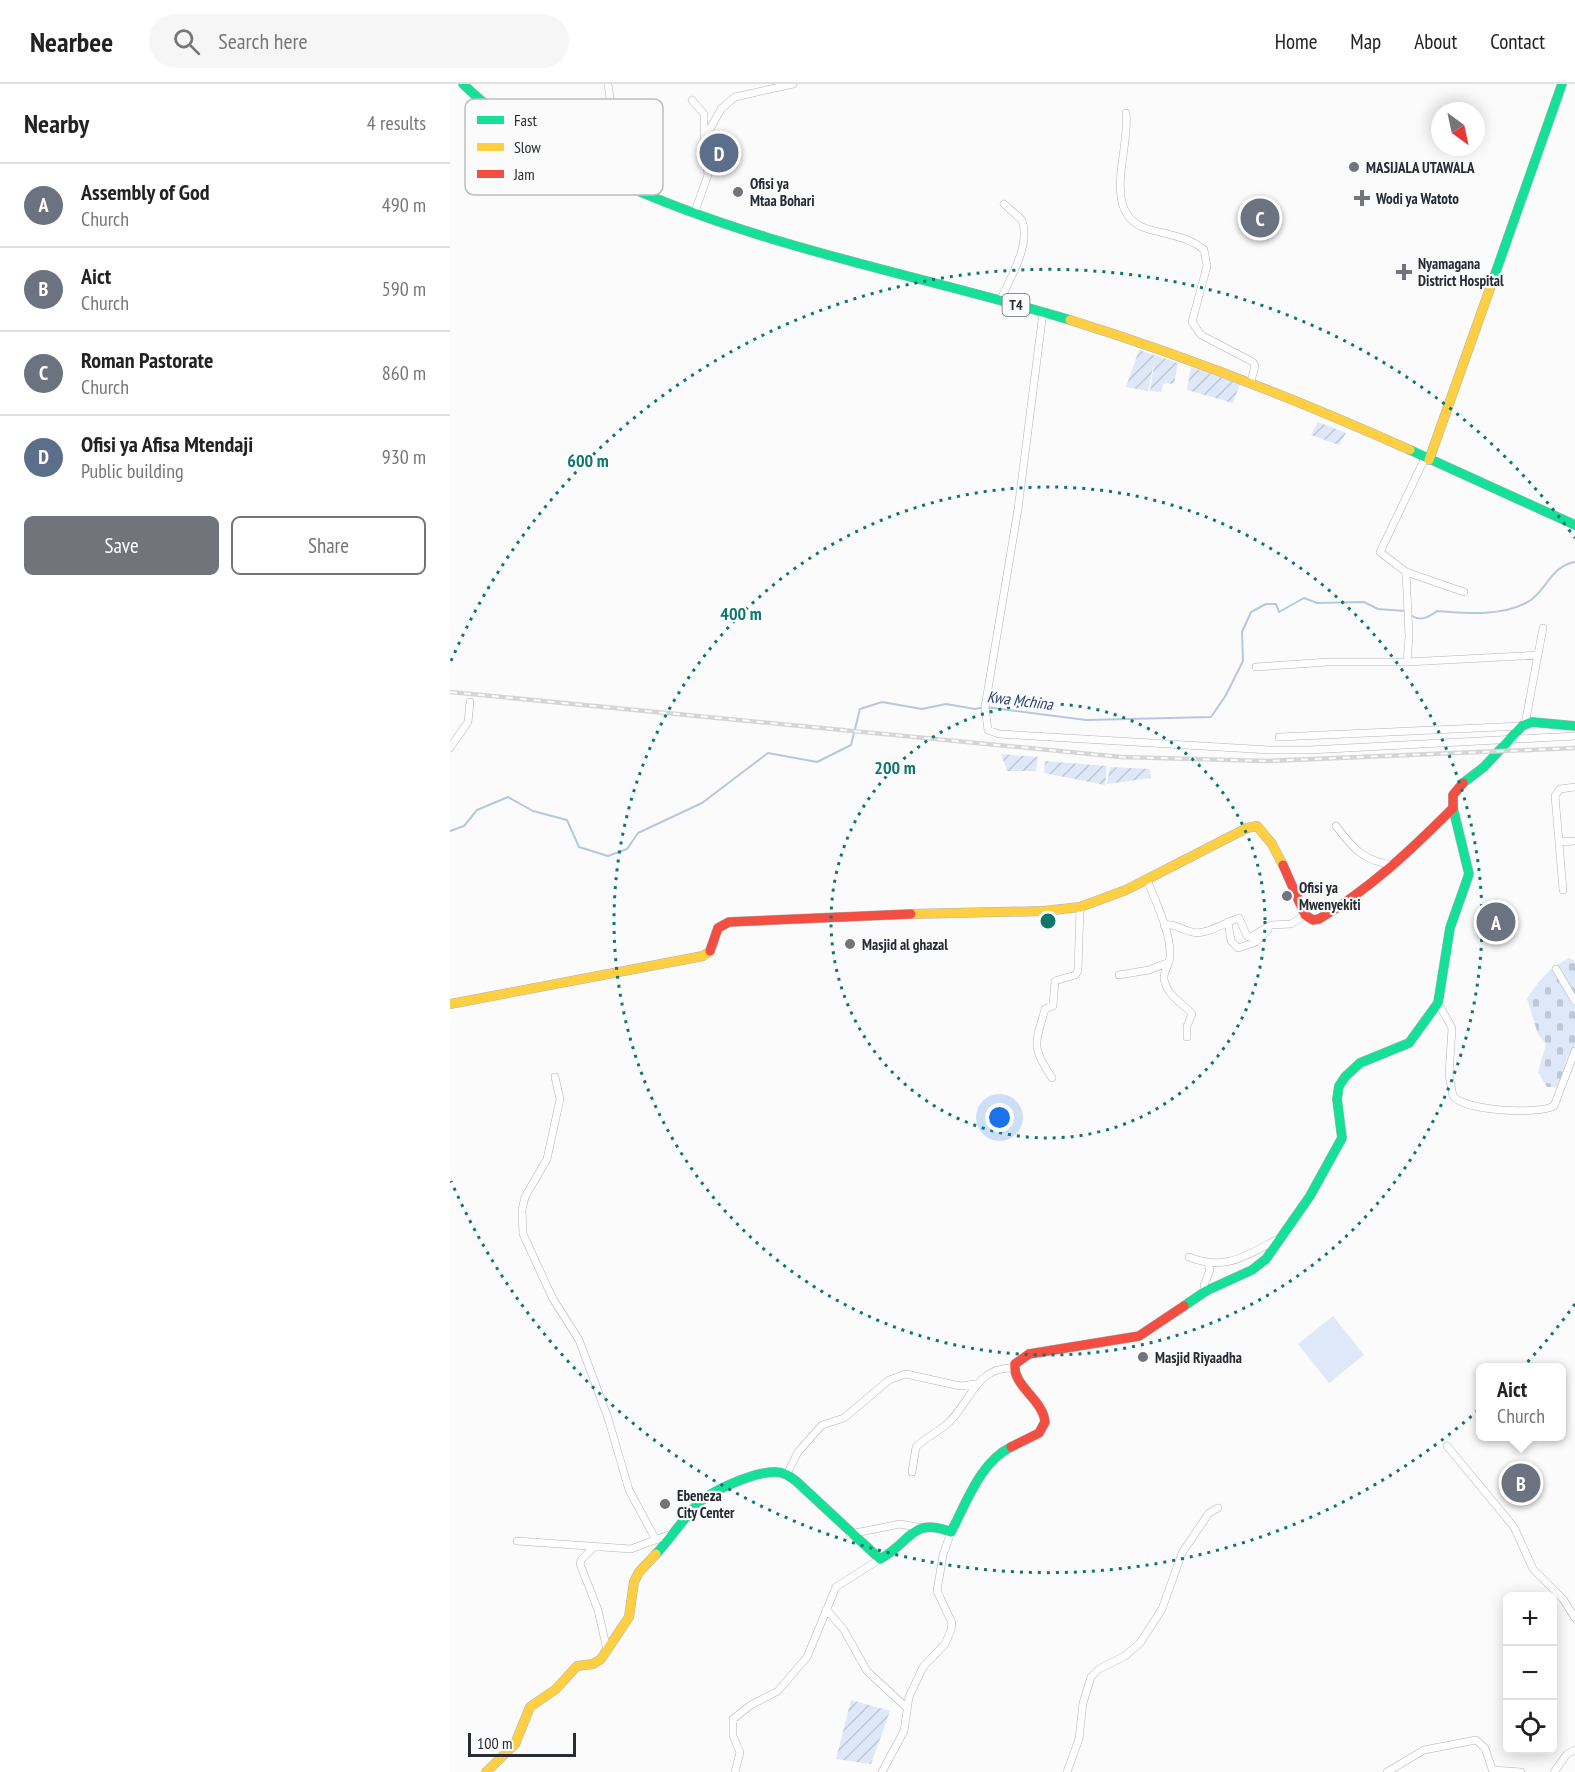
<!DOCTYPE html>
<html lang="en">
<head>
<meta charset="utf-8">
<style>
	:root { --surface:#fff; --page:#f6f6f6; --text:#222; --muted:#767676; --line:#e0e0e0; --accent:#71747a }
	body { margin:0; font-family:"PT Sans Narrow",sans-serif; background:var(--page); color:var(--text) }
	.controls { position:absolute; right:18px; bottom:18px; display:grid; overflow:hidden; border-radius:9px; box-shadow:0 3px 15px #0003 }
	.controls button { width:54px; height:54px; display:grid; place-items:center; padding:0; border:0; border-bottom:2px solid var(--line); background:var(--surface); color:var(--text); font:30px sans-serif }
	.compass { position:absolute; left:981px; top:18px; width:54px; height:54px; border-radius:50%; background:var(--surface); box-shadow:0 3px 15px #0003; rotate:147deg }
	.scale { position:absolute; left:18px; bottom:15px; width:108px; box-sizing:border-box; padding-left:6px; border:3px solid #262b34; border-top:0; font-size:16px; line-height:21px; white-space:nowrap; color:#262b34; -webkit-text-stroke:4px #fbfbfb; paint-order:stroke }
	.you { position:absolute; left:550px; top:1034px; width:21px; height:21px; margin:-15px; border:4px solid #fff; border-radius:50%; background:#1a73e8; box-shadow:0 0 0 9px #1a73e833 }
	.badge { display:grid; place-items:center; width:39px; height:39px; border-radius:50%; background:var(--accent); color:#fff; font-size:20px; font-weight:700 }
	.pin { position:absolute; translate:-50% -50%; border:3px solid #fff; box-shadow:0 2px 6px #0006 }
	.popup { position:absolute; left:1026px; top:1279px; width:90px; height:78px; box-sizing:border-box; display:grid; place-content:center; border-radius:9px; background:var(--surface); filter:drop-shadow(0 2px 4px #0005); font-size:20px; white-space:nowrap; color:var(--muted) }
	.popup b { font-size:22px; color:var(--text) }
	.popup::after { content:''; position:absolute; left:50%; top:100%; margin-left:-12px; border:12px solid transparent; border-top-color:var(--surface) }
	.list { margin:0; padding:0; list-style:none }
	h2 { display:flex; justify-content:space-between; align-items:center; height:78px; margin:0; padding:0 24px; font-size:26px }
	h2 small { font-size:20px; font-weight:400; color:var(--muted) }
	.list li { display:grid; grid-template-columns:39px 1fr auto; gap:18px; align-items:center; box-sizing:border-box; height:84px; padding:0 24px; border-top:2px solid var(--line) }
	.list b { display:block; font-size:22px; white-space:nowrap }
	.list p { margin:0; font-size:20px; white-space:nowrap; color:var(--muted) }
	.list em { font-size:20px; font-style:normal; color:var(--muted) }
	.actions { display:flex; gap:12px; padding:18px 24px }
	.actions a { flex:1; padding:14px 0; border:2px solid var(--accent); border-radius:9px; text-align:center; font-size:21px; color:var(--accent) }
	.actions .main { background:var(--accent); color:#fff }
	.icon { flex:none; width:33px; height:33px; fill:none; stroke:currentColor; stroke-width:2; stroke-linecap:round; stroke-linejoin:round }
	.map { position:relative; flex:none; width:1125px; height:1688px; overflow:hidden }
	header { display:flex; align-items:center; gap:36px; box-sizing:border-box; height:84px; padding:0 30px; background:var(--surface); border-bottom:2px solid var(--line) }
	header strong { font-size:28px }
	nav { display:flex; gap:33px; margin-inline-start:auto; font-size:21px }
	.search { width:420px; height:54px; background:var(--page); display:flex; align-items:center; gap:15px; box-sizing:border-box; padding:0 21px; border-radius:33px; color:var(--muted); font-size:22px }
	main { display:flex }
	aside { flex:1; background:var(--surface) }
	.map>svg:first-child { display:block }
	.grass { fill:#dee8f8 }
	.cemetery { fill:url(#cemetery-stones) }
	.garden { fill:url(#garden-furrows) }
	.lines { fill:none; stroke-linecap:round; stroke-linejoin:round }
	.stream { stroke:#b8c7e0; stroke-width:2 }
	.street-casing { stroke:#b1b4b7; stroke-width:8 }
	.fast-casing { stroke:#b1b4b7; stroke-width:10 }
	.slow-casing { stroke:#b1b4b7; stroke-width:10 }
	.jam-casing { stroke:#b1b4b7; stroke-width:10 }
	.street { stroke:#fefefe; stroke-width:7 }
	.fast { stroke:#16e098; stroke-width:9 }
	.slow { stroke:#ffcf43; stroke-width:9 }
	.jam { stroke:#f24e42; stroke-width:9 }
	.rail-casing { stroke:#d5d5d6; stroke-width:4.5 }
	.rail { stroke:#fbfbfb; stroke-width:2; stroke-dasharray:7; stroke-linecap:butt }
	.ring { fill:none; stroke:#0f766e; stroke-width:3; stroke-dasharray:3 6 }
	.poi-dot { fill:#71747a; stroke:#fbfbfb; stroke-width:2 }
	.labels { text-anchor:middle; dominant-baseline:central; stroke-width:4.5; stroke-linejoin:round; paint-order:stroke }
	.shield { fill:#fbfbfb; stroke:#666970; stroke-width:1.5 }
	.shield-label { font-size:14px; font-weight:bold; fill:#262b34 }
	.poi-label { font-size:15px; font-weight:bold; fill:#262b34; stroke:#fbfbfb; text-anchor:start }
	.water-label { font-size:16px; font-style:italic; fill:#284373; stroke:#fbfbfb }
	.key { fill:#fbfbfb; stroke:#bbbdbf; stroke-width:1.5 }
	.key-label { font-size:16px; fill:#262b34 }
	.centre { fill:#0f766e; stroke:#fbfbfb; stroke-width:3 }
	.ring-label { font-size:18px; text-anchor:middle; font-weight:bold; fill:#0f766e; stroke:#fbfbfb; stroke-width:4.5; stroke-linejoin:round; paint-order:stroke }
</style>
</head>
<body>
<header>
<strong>Nearbee</strong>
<div class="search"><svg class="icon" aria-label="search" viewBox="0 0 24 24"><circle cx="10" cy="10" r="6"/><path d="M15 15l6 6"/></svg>Search here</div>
<nav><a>Home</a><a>Map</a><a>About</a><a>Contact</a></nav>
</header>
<main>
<aside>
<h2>Nearby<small>4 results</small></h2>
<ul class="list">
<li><span class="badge" style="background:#6b7280">A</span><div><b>Assembly of God</b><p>Church</p></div><em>490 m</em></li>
<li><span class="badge" style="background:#6b7280">B</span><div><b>Aict</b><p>Church</p></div><em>590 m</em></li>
<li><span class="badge" style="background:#6b7280">C</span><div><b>Roman Pastorate</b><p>Church</p></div><em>860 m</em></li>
<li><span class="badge" style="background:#5c6f8a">D</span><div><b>Ofisi ya Afisa Mtendaji</b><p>Public building</p></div><em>930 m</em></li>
</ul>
<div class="actions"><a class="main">Save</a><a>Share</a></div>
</aside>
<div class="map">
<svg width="1125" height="1688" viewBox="0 0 1125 1688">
	<defs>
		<pattern id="cemetery-stones" width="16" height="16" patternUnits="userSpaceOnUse" patternTransform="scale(1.5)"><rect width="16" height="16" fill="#dee8f8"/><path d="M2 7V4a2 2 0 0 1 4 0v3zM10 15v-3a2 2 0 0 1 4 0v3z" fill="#bec7d5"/></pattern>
		<pattern id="garden-furrows" width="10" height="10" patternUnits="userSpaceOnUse" patternTransform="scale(1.5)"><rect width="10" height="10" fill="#dee8f8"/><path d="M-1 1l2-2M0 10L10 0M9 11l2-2" fill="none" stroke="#bec7d5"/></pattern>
	</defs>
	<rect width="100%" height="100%" fill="#fbfbfb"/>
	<path class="grass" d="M883,1232L914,1271L879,1299L848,1260Z"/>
	<path class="cemetery" d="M1119,874L1125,877V961L1116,976L1111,1003H1097L1088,988L1096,960L1088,950L1077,915C1088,897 1099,884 1119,874Z"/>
	<path class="garden" d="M689,266L728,279L724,300L714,299L711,308L700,307L705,274L698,307L676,303Z
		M741,283L790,300L783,319L737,306Z
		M868,338L896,349L889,361L861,351Z
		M551,670L588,673L586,687H557Z
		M595,677L657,682L655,701L594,689Z
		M660,683L700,685L701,694L657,700Z
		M401,1616L440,1627L421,1680L386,1675Z"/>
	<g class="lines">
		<path class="stream" d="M959,530C970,538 978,534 987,527C1015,529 1049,533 1076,519C1096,509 1100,482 1125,478
			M0,747L14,742L27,726L58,713L83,727L117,736L129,763L158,772L177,765L188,749L252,719L318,669L367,678L401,661L410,625L432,618L472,625L496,620L525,625L535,623L636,636L761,633L776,611L793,577L792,548L801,528L816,520H826L829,528L854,514L867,519L914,518L928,525L955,527"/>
		<g class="street-casing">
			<path id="street" d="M242,16L254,30V56
				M676,29C681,64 649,131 698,145C715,150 740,153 754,166L757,182L742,238L751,251L803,278L805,282L801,297
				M134,82L163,35L158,0
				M244,130L258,91L254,56L271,25L285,13L343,0
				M550,217C560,194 581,161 572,136L554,120
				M593,228L568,425L535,623L538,646L549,650L820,666H859L1125,652
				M975,374L930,468L956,488L1014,508
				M956,488L959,552L957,578
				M806,583L878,578H957L1088,571
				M1075,640L1093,544
				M829,653L1072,642
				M0,664L18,638L20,618
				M1125,703L1110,705L1105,712L1109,758L1125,757
				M886,742C904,766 915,778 945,781
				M1109,758L1113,806
				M697,795C705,818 721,847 720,872C720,882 711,888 715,899C720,914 733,919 742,930L737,942V953
				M778,838L781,857L788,864L806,858L818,846
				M714,841C726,839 731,846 742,848C755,852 776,838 789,834L797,852L801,853L821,841L841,840L855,831
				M1106,885L1125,917
				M669,891L699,886L719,878
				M988,919L1002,944L999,991L1003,1012C1015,1027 1087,1031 1104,1022L1125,967
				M105,993L110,1015L97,1075L75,1113L72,1126L73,1150L103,1215L129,1256L158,1334L179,1406L206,1456
				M602,994C580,961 586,959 595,925L603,922L605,897L625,891L628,887L630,823
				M739,1173C776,1188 797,1171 830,1154
				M756,1207L754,1201L760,1186L758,1180
				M997,1362L1064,1443L1083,1485L1113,1515L1125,1534
				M462,1388L466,1363C475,1354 486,1349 496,1341C521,1320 524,1283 563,1284
				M337,1390L348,1368L372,1341L394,1334L439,1296L456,1290L510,1302L525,1300
				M400,1450L450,1440L467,1443
				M67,1457L181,1465L224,1449
				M143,1464L131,1476L130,1480L148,1526L157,1566
				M376,1525L394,1546L417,1587L457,1624
				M1043,1686L1071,1688
				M285,1688L290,1668L283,1652V1635L301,1621L328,1607L357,1573L386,1503L430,1475
				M432,1688L454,1647L459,1613L473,1583L495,1560L501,1546L502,1539L487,1507L493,1471L501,1448
				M617,1688L629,1655L633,1619L641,1593L649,1585L675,1572L690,1559L712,1525L732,1469L759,1429L768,1424
				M937,1688L974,1666L1026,1656L1035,1664L1043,1688
				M1104,1688L1117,1670L1125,1666"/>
		</g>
		<g class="fast-casing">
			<path id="fast" d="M13,0C56,42 107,70 161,95C308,163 466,190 620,236
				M1043,196L1112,0
				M960,366L1125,441
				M1013,699L1034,683L1072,642L1082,638L1125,642
				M734,1222L756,1207L802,1186L816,1175L860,1112L892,1054L887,1015L889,1002L895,993L910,979L959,959L988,919L1000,844L1019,790L1003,724
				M206,1470C220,1455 231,1438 245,1423C258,1407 304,1388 325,1388C334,1388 339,1392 346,1397L430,1475C461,1459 461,1432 501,1448C516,1420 530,1378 561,1363"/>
		</g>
		<g class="slow-casing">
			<path id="slow" d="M620,236C736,272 848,316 960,366
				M979,376L1043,196
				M461,830L594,827L630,823L676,806L797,744L807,742L822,760L833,781
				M0,920L253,872L260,867
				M36,1688L65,1660L80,1623L106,1605L127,1582L143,1580L151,1575L179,1533L184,1498L189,1488L206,1470"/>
		</g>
		<g class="jam-casing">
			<path id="jam" d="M833,781L855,831L863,836L869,835C920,805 961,766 1003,724V711L1013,699
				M260,867L268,844L279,838L461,830
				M561,1363L589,1349L595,1338C593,1315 562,1302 565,1280L579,1270L689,1252L734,1222"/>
		</g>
		<use href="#street" class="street"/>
		<use href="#fast" class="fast"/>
		<use href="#slow" class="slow"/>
		<use href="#jam" class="jam"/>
		<g class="rail-casing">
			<path id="rail" d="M0,608L671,673L817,677L1125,664"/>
		</g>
		<use href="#rail" class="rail"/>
	</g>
	<g class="ring">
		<circle cx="598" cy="837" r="217"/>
		<circle cx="598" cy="837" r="434"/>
		<path d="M1125 1220A651 651 0 0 1 1 1097M1 577A651 651 0 0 1 1125 454"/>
	</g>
	<g class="poi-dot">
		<circle cx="904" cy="83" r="6"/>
		<circle cx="288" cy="108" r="6"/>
		<path d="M909 105h6v6h6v6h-6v6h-6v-6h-6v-6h6z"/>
		<path d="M951 179h6v6h6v6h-6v6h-6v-6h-6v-6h6z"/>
		<circle cx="837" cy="812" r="6"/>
		<circle cx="400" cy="860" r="6"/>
		<circle cx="693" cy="1273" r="6"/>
		<circle cx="215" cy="1420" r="6"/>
	</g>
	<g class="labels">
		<rect class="shield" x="552.5" y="210" width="27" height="22" rx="4.5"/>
		<g class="shield-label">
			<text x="566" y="221">T4</text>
		</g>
		<g class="poi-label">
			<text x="916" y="83">MASIJALA UTAWALA</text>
			<text x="300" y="99">Ofisi ya<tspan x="300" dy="17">Mtaa Bohari</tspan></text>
			<text x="926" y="114">Wodi ya Watoto</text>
			<text x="968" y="179">Nyamagana<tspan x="968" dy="17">District Hospital</tspan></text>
			<text x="849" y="803">Ofisi ya<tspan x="849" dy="17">Mwenyekiti</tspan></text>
			<text x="412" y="860">Masjid al ghazal</text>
			<text x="705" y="1273">Masjid Riyaadha</text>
			<text x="227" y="1411">Ebeneza<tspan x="227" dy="17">City Center</tspan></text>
		</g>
		<g class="water-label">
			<text transform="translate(570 616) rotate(7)">Kwa Mchina</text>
		</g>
	</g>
	<rect x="15" y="15" width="198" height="96" rx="9" class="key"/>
	<rect x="27" y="32" width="27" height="8" fill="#16e098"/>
	<rect x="27" y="59" width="27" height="8" fill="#ffcf43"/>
	<rect x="27" y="86" width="27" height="8" fill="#f24e42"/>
	<g class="key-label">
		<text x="64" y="42">Fast</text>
		<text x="64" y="69">Slow</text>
		<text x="64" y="96">Jam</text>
	</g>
	<circle cx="598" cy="837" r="9" class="centre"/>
	<g class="ring-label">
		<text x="138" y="383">600 m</text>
		<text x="291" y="536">400 m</text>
		<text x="445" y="690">200 m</text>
	</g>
</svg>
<div class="controls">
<button>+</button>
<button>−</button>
<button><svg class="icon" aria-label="locate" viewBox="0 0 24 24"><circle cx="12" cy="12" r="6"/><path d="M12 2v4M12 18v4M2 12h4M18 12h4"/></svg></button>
</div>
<svg class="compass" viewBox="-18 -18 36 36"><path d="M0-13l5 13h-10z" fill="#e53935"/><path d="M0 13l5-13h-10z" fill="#767676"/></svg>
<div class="scale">100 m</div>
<div class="you"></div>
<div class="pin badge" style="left:1046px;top:838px;background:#6b7280">A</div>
<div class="pin badge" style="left:1071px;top:1399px;background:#6b7280">B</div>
<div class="popup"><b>Aict</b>Church</div>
<div class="pin badge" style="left:810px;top:134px;background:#6b7280">C</div>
<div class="pin badge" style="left:269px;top:69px;background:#5c6f8a">D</div>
</div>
</main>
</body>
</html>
